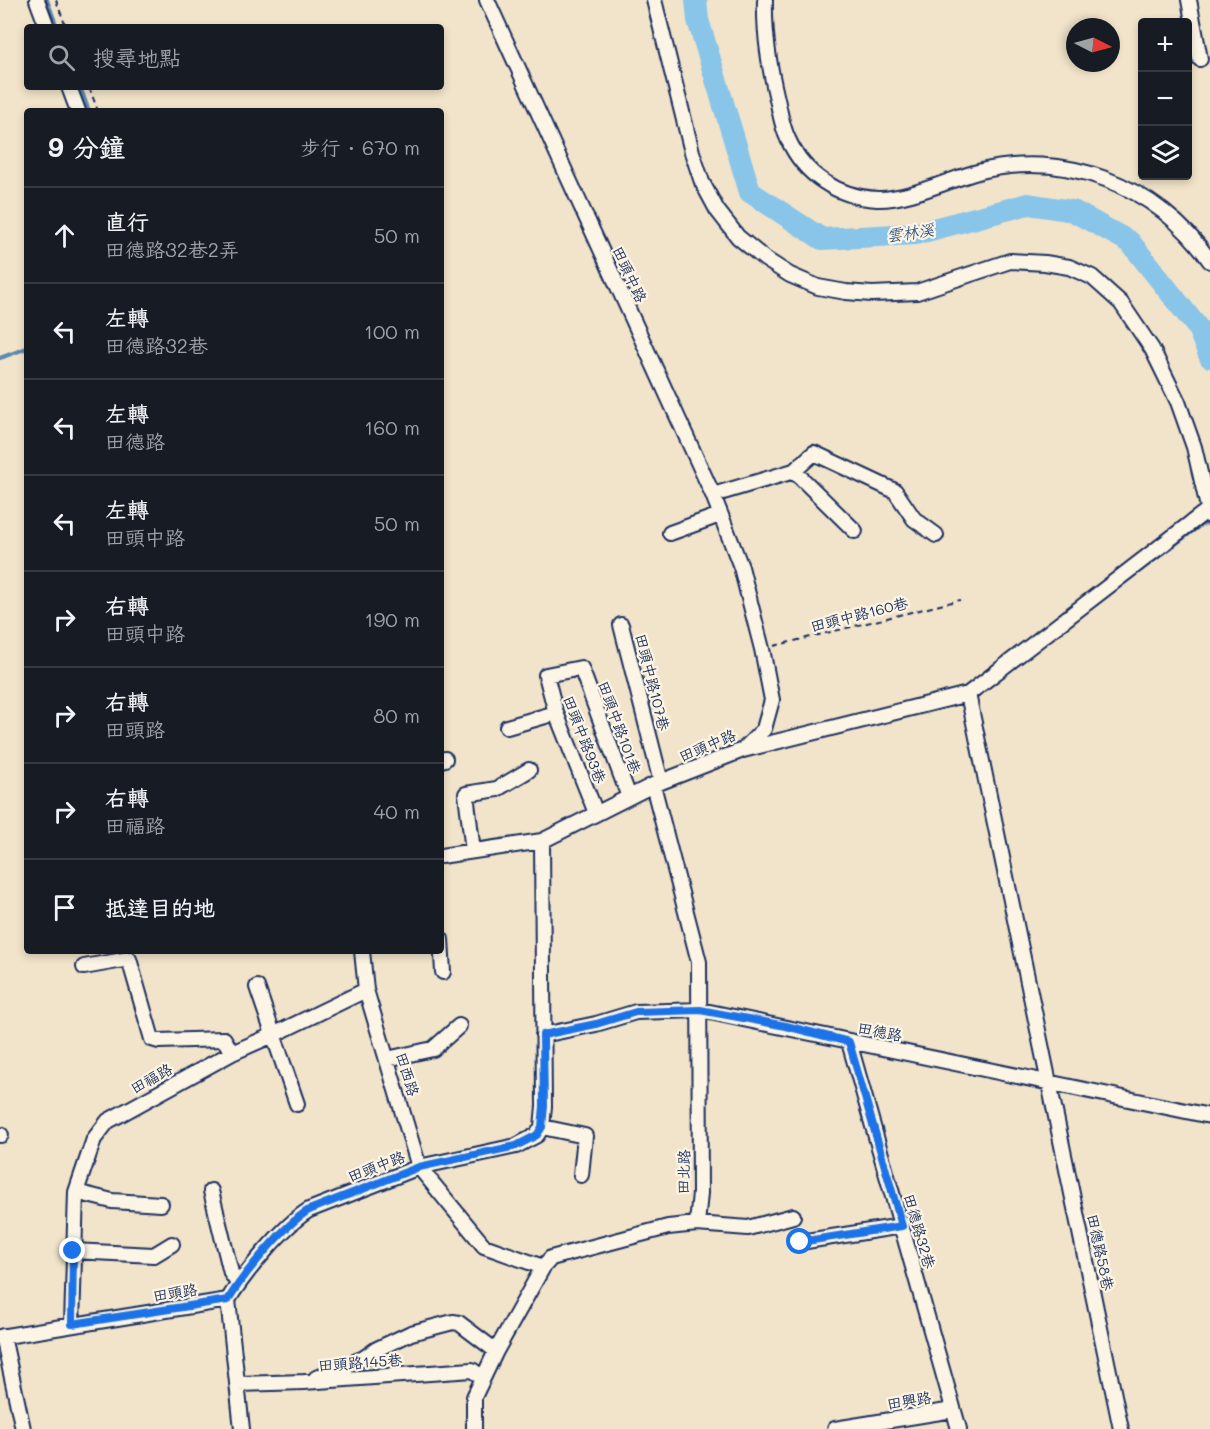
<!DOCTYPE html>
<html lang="zh-TW">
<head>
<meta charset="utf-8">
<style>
	:root { --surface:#171b24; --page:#242831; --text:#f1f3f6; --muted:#9ea1a6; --line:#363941 }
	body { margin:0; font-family:Mali,"LXGW WenKai TC",sans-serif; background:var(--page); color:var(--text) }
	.controls { position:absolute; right:18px; top:18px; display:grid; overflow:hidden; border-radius:6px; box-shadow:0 3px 9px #0003 }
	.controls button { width:54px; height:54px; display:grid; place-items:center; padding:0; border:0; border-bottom:2px solid var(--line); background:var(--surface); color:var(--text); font:30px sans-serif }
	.compass { position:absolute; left:1066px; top:18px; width:54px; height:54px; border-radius:50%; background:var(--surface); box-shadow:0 3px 9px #0003; rotate:96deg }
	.stop { position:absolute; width:18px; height:18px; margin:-14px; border:4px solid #1a73e8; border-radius:50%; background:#fff }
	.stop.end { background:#1a73e8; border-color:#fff; box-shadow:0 2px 6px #0008 }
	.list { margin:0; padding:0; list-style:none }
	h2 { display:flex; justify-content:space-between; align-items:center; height:78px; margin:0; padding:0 24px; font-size:26px }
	h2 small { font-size:20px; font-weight:400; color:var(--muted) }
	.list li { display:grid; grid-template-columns:39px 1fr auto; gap:18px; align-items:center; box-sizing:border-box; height:96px; padding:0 24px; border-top:2px solid var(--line) }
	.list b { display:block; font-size:22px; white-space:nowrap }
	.list p { margin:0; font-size:20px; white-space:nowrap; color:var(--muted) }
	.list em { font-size:20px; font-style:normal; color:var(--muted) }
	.icon { flex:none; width:33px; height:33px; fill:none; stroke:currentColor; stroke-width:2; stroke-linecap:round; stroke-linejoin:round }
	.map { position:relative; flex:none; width:1210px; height:1429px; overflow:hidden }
	.search { position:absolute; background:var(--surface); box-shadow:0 3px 9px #0003; left:24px; top:24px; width:420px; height:66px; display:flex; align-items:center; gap:15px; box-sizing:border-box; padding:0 21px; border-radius:6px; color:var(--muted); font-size:22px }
	.panel { position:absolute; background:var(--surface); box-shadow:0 3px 9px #0003; left:24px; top:108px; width:420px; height:846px; border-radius:6px }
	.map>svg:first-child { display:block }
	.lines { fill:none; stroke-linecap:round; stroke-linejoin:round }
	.stream { stroke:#5d88b1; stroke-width:4 }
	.river { stroke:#89c4e9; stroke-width:22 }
	.minor-casing { stroke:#1b2f5e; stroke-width:18 }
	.path { stroke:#1b2f5e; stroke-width:2; stroke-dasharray:6 4.5; stroke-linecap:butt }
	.minor { stroke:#fcf5e5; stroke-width:14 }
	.route { stroke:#1a73e8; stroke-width:8 }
	.labels { text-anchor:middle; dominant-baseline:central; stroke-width:4.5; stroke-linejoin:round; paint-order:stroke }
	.street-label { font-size:15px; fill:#1b2f5e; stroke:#fcf5e5 }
	.water-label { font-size:16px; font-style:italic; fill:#365481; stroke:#fcf5e5 }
</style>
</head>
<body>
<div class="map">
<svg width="1210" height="1429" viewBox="0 0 1210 1429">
	<rect width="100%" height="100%" fill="#f1e4ca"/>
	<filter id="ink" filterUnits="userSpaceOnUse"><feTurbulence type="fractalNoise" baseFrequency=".0167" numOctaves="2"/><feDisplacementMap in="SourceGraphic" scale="12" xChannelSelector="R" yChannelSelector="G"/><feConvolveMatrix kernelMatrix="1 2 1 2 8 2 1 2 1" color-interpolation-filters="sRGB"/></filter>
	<g filter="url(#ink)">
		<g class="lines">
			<path class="stream" d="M47,0L57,27
				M80,87L89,111
				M0,358L27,348
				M1104,598L1201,525L1210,523"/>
			<path class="river" d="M696,0L698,20L750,192L822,239L915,234L1028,204L1073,211L1130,242L1198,328L1210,357"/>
			<g class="minor-casing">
				<path id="minor" d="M37,0L47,27
					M654,0L692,152L702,182L717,210L738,237L765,259L790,275L818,287L846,292L872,294L917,292L1010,261L1045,263L1069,267L1092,277L1121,303L1152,349L1178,402L1194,447L1210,516
					M765,0C764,34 769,66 777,99C780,112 782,127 788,139C804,175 838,197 877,199C907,200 946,181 974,173C1063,148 1158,185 1210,261
					M1189,0L1200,59
					M69,87L78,111
					M794,471L855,531
					M713,495L794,471L814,453L895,491L914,519L936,535
					M670,533L720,515
					M621,625L661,782
					M507,727L556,713
					M743,750L968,694
					M441,760L445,759
					M596,813L556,713L546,675L581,668L629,797
					M473,851L466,794L497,789L529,770
					M441,856L542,841
					M441,939L443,972
					M362,951L366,990L419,1167L484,1246L543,1267
					M84,967L129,959L152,1039L159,1041L224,1039L232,1053
					M257,987L297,1104
					M543,1035L596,1024L636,1012L700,1010L1210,1116
					M849,1042L959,1429
					M387,1059L433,1049L459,1026
					M542,1127L585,1136L581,1175
					M0,1135H1
					M211,1191L231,1273L238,1283
					M76,1192L112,1201L161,1204
					M697,1224L748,1228L793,1216
					M800,1242L902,1226
					M73,1251L154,1255L172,1244
					M228,1300C243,1275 284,1225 309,1210L419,1167L516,1146L537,1135L542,1127L544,1106L542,841L653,785L743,750L764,729L772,700L762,649L741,567L713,495L487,0
					M228,1300L242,1429
					M72,1324L76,1192L94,1139L108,1121L232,1053L273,1035L366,990
					M3,1336L23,1429
					M0,1337L228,1300
					M316,1378L364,1358L377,1349L411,1333L453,1322L459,1323L496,1351
					M238,1384L304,1382L472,1370L483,1378
					M474,1429V1397L496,1351L543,1267L551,1258L668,1227L697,1224L700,1193L699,962L653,785
					M835,1429L953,1410
					M1121,1429L968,694L1209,509"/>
			</g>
			<path class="path" d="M56,0L66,27
				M89,87L98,111
				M774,646L960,600"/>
			<use href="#minor" class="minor"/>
		</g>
	</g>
	<g class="lines" filter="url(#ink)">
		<path class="route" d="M73,1251L72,1324L228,1300C243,1275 284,1225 309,1210L419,1167L516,1146L537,1135L542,1127L544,1106L543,1035L596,1024L636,1012L700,1010L786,1026L849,1042L902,1226L800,1242"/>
	</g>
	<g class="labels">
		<g class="street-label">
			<text transform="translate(630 274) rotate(65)">田頭中路</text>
			<text transform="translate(859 614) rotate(-14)">田頭中路160巷</text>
			<text transform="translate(653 682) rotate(76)">田頭中路107巷</text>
			<text transform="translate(620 727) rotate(70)">田頭中路101巷</text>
			<text transform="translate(585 739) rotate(69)">田頭中路93巷</text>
			<text transform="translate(707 745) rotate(-23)">田頭中路</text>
			<text transform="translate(880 1031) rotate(11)">田德路</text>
			<text transform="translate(408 1074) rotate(73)">田西路</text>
			<text transform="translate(151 1078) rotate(-29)">田福路</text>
			<text transform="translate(376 1166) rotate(-21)">田頭中路</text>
			<text transform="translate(683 1172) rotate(-89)">田北路</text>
			<text transform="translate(920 1231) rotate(74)">田德路32巷</text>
			<text transform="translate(1101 1252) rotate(78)">田德路58巷</text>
			<text transform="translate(175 1292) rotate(-9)">田頭路</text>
			<text transform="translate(360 1362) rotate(-4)">田頭路145巷</text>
			<text transform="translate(909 1400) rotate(-9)">田興路</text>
		</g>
		<g class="water-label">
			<text transform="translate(910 232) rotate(-8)">雲林溪</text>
		</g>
	</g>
</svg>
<div class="controls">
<button>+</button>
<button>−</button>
<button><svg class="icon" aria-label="layers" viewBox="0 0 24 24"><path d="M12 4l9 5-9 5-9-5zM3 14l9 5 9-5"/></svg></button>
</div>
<svg class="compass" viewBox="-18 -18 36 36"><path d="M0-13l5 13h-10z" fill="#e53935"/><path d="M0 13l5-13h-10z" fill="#9ea1a6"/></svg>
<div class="stop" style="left:800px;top:1242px"></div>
<div class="stop end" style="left:73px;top:1251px"></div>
<div class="search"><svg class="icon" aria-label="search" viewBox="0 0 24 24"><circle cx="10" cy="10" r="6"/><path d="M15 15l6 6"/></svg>搜尋地點</div>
<section class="panel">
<h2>9 分鐘<small>步行 · 670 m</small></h2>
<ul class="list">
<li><svg class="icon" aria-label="ahead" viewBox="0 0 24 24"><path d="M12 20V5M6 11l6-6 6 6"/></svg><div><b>直行</b><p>田德路32巷2弄</p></div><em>50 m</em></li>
<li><svg class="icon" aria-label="left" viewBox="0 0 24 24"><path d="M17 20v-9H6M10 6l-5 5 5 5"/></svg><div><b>左轉</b><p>田德路32巷</p></div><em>100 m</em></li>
<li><svg class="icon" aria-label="left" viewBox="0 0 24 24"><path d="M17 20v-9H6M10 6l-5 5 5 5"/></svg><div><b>左轉</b><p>田德路</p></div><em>160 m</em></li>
<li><svg class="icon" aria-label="left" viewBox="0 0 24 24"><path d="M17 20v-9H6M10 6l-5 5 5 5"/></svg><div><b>左轉</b><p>田頭中路</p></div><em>50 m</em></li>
<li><svg class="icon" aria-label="right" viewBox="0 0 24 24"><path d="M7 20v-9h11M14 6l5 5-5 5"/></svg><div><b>右轉</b><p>田頭中路</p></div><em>190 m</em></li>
<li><svg class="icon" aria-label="right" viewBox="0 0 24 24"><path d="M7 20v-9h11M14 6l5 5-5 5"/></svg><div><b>右轉</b><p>田頭路</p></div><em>80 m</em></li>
<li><svg class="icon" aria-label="right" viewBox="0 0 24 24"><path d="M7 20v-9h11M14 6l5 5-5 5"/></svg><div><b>右轉</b><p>田福路</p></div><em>40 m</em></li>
<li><svg class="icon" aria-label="arrive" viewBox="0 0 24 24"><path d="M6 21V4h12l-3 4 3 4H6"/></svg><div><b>抵達目的地</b></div></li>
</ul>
</section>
</div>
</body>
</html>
